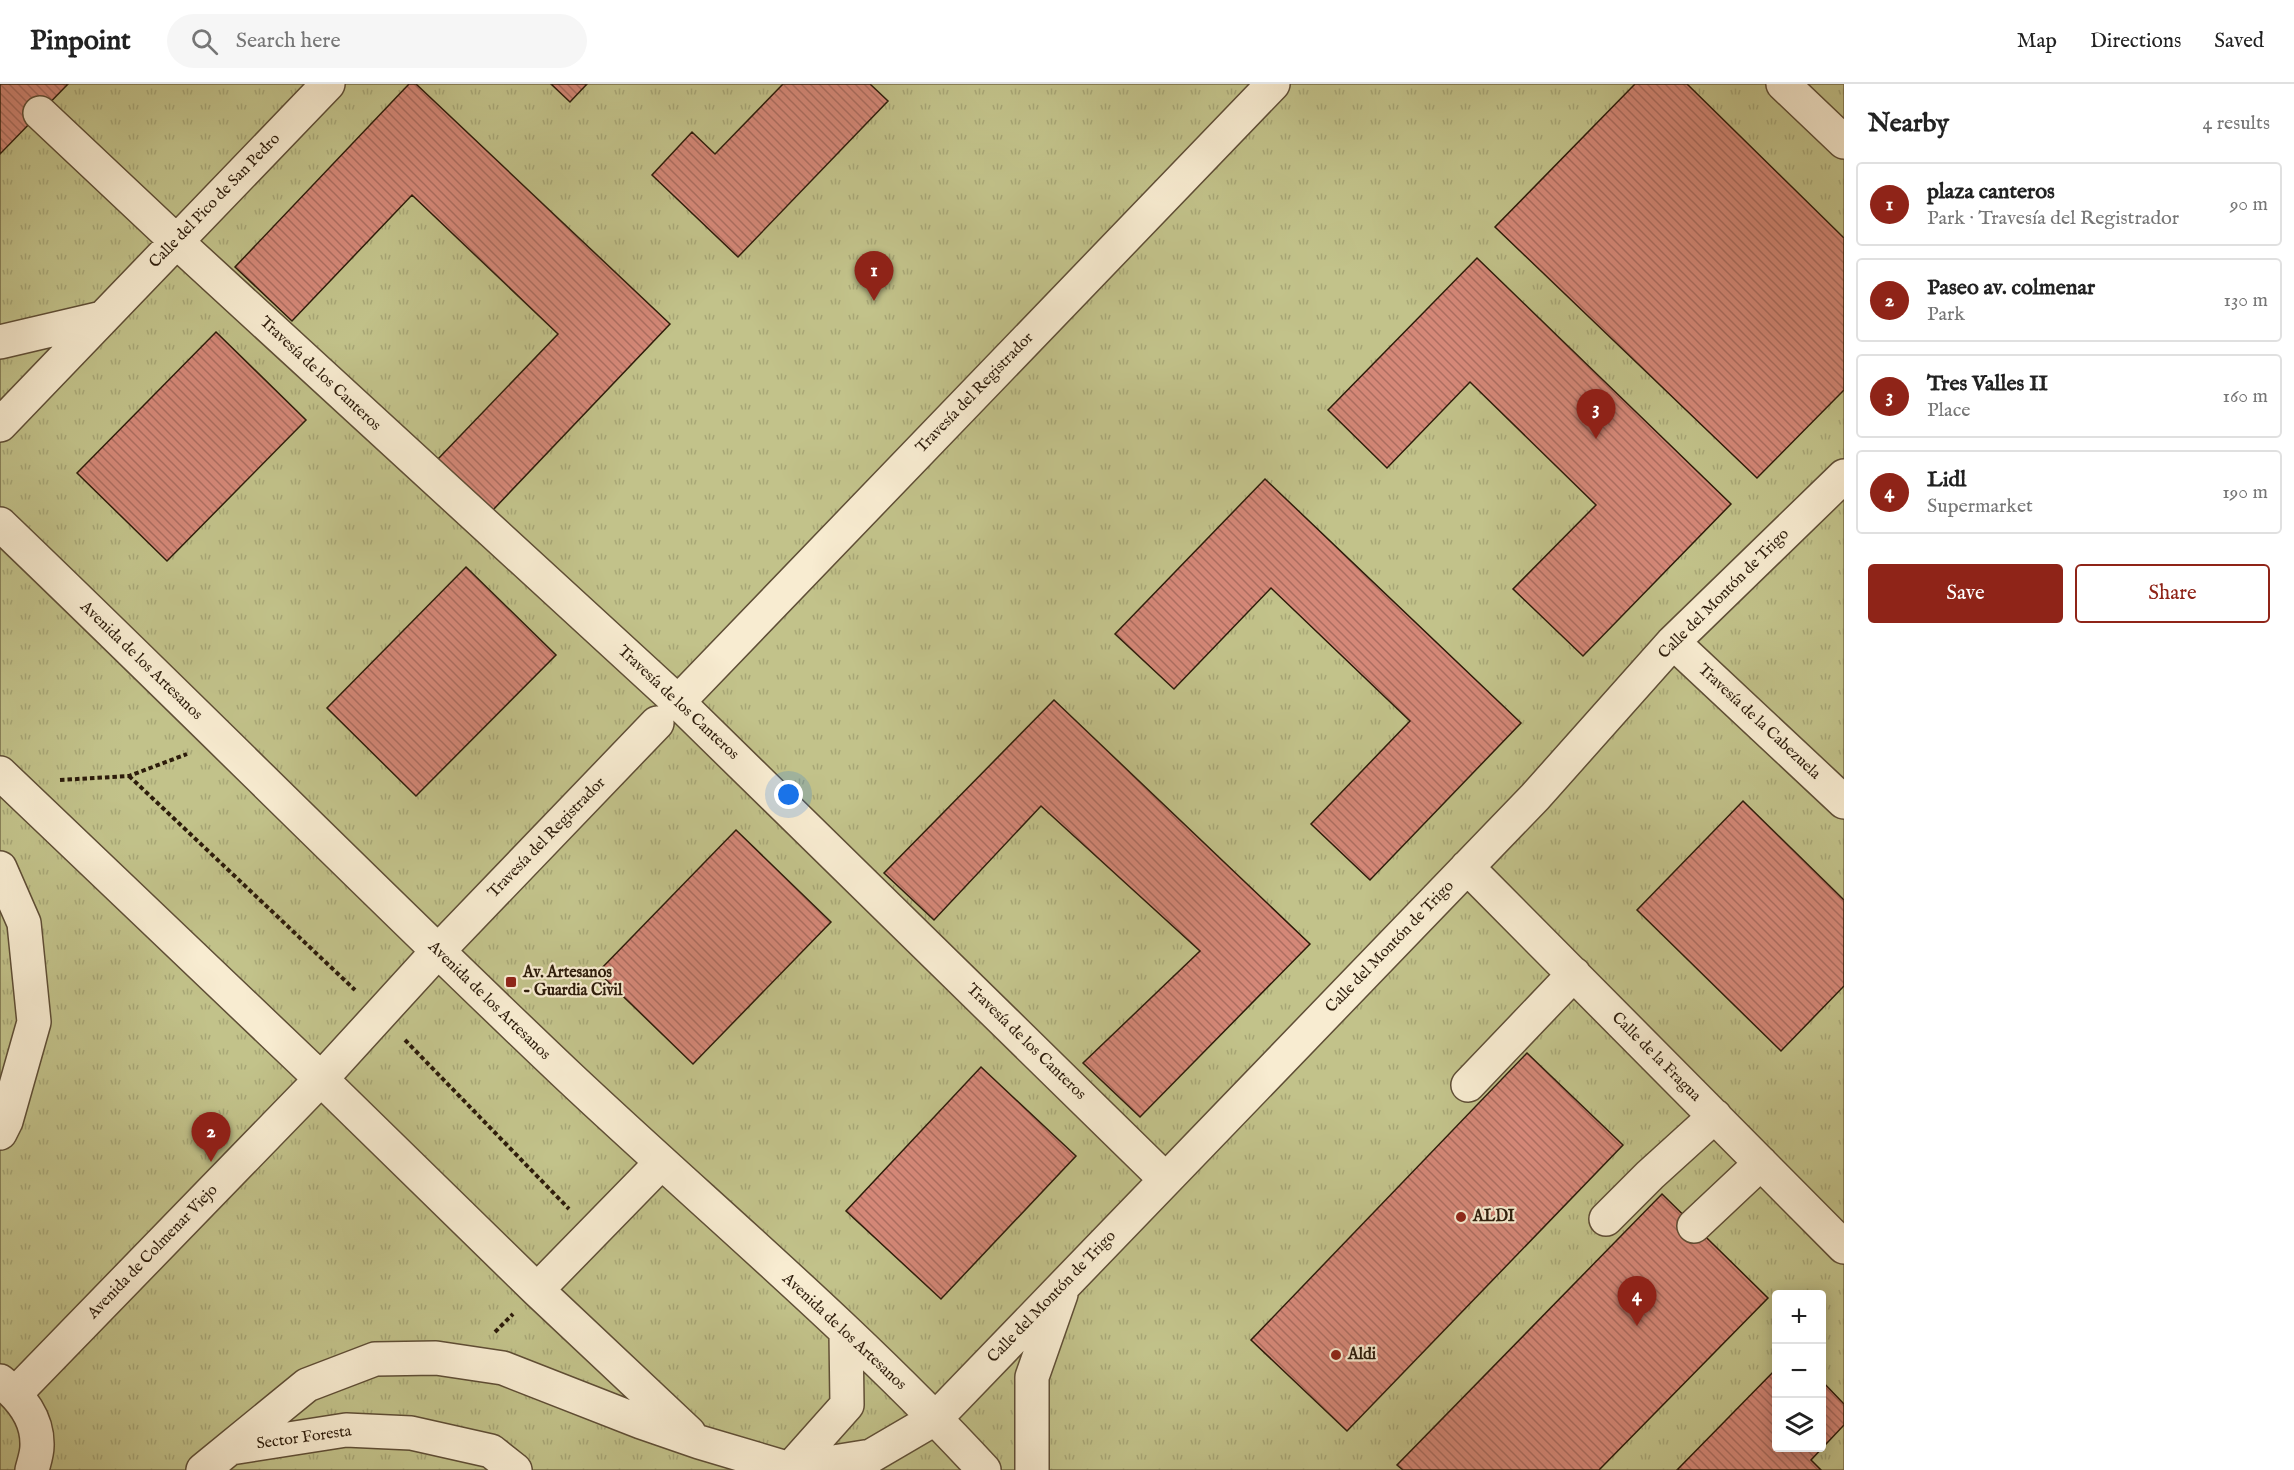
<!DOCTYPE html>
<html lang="en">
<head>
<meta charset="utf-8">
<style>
	:root { --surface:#fff; --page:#f6f6f6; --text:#222; --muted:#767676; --line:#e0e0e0; --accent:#8f2418 }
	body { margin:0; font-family:"IM FELL English",serif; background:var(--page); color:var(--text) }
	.controls { position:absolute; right:18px; bottom:18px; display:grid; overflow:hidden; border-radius:6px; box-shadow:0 3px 15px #0003 }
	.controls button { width:54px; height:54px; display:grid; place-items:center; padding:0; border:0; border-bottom:2px solid var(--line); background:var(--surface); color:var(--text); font:30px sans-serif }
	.you { position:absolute; left:789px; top:711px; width:21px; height:21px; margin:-15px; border:4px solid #fff; border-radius:50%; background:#1a73e8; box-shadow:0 0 0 9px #1a73e833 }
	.badge { display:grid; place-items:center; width:39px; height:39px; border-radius:50%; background:var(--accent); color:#fff; font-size:20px; font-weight:700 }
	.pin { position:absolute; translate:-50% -50px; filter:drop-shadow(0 2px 3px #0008) }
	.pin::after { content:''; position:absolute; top:32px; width:21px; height:18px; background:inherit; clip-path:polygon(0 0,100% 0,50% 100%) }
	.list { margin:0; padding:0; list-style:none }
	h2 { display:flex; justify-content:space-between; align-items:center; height:78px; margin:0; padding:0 24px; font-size:26px }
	h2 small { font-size:20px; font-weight:400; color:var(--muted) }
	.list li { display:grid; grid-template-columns:39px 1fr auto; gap:18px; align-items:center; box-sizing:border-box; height:84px; margin:0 12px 12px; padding:0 12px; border:2px solid var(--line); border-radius:6px }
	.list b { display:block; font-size:22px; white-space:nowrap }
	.list p { margin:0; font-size:20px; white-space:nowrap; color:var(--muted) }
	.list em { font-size:20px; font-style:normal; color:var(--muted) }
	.actions { display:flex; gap:12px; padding:18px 24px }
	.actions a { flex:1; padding:14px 0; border:2px solid var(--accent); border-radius:6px; text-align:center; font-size:21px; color:var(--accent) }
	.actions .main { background:var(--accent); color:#fff }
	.icon { flex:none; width:33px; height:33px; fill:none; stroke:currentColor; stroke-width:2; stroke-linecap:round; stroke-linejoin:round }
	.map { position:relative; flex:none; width:1844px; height:1386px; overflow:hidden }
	header { display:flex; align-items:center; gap:36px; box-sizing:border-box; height:84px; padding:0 30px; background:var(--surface); border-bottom:2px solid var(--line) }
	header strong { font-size:28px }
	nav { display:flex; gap:33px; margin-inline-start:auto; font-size:21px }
	.search { width:420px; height:54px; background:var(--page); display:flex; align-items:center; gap:15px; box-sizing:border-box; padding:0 21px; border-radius:33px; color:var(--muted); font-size:22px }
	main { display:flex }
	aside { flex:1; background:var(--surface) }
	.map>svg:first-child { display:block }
	.park { fill:url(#park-tufts); stroke:#786f4a; stroke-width:1.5; fill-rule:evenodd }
	.building { fill:url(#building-back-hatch); stroke:#2d1c0b; stroke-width:1.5 }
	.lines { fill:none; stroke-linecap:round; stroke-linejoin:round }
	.minor-casing { stroke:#5f4e36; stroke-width:36 }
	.path { stroke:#2d1c0b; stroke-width:4; stroke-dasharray:4.5 3; stroke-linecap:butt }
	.minor { stroke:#f8ecd1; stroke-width:33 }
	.poi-dot { fill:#8f2418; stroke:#f8ecd1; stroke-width:2 }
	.labels { text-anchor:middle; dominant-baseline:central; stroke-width:4.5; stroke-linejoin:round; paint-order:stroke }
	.street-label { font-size:16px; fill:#2d1c0b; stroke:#f8ecd1 }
	.poi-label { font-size:16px; font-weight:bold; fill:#2d1c0b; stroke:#f8ecd1; text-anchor:start }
</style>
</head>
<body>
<header>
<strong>Pinpoint</strong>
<div class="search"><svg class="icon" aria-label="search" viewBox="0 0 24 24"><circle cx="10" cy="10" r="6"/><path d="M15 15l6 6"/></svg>Search here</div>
<nav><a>Map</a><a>Directions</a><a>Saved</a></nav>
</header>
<main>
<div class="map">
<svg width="1844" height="1386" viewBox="0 0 1844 1386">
	<defs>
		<pattern id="park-tufts" width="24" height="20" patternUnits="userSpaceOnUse" patternTransform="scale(1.5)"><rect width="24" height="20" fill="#c2c28a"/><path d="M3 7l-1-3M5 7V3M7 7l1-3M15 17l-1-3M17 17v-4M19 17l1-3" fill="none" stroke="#a7a676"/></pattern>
		<pattern id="building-back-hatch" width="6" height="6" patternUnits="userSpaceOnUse" patternTransform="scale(1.5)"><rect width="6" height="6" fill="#d58878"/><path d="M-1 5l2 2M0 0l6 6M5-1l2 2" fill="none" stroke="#ad6e61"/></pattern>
	</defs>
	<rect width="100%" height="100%" fill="#f5e2b8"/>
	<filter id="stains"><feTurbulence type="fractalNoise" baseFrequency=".00333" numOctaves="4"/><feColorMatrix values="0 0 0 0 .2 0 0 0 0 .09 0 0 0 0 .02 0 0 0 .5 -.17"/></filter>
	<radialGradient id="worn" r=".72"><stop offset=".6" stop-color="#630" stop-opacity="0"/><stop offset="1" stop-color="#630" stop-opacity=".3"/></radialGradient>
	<path class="park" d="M0,0H1844V1386H0ZM1776,1210H1822V1364H1776Z"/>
	<path class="building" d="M0,0H68L0,70Z
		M409,0H416L670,240L492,427L438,375L558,250L412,111L292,237L235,183Z
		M551,0H587L570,18Z
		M783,0H870L888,17L738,173L652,91L692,48L715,70Z
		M1635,0H1687L1844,154V306L1757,394L1495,143Z
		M1477,174L1731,420L1583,572L1513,505L1596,421L1470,298L1387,384L1328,326Z
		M216,248L306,336L167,477L77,389Z
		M1265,395L1521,639L1370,796L1311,740L1410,637L1271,504L1174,605L1115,550Z
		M466,483L556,571L416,712L327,624Z
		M1054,616L1310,860L1140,1033L1083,979L1200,867L1041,722L934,836L884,789Z
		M1743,717L1844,816V902L1781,967L1637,826Z
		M736,746L831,838L693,980L598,888Z
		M1527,969L1623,1061L1347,1347L1251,1256Z
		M981,983L1076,1072L941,1215L846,1127Z
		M1662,1110L1768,1214L1599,1386H1403L1397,1381Z
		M1776,1285V1364H1822V1297L1844,1320V1341L1811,1376L1821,1386H1677Z"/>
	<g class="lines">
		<g class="minor-casing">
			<path id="minor" d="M1783,0L1844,58
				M40,29L177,158L678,618L1165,1095
				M0,258L102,234
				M0,341L328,0
				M0,440C190,622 375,809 566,990C705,1121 854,1245 984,1386
				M1673,558L1844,718
				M678,618L1273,0
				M0,689L321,995L537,1206L689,1349
				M1467,783L1844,1163
				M0,784L24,839L34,938L6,1037L0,1049
				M1468,1001L1574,890
				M1606,1135L1650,1091L1715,1032
				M1694,1142L1761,1079
				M537,1206L661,1079
				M0,1297C21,1313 38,1335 37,1362C37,1370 34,1378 32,1386
				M16,1309L321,995L437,868L657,639
				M231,1364L346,1346L411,1349L491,1367L515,1386
				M790,1385L847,1321L846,1248
				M203,1386L307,1301L375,1275L436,1274L503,1284L641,1338L699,1358L790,1385L871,1372L936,1334L1535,713L1673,558L1844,392
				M1032,1386V1293L1061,1210"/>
		</g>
		<path class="path" d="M129,692L355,906
			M60,696L129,692L187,670
			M405,956L569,1125
			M495,1248L513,1230"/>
		<use href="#minor" class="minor"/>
	</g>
	<g class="poi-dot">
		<rect x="505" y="892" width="12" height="12" rx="3"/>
		<circle cx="1461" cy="1133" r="6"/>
		<circle cx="1336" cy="1271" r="6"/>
	</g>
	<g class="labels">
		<g class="street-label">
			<text transform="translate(215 117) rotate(-46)">Calle del Pico de San Pedro</text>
			<text transform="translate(320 290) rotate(43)">Travesía de los Canteros</text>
			<text transform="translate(975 309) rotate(-46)">Travesía del Registrador</text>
			<text transform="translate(1724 510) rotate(-45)">Calle del Montón de Trigo</text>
			<text transform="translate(141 577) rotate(44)">Avenida de los Artesanos</text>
			<text transform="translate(678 619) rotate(43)">Travesía de los Canteros</text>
			<text transform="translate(1759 638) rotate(43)">Travesía de la Cabezuela</text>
			<text transform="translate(547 754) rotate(-46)">Travesía del Registrador</text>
			<text transform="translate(1390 863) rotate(-46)">Calle del Montón de Trigo</text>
			<text transform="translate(489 917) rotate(44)">Avenida de los Artesanos</text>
			<text transform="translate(1026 958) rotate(44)">Travesía de los Canteros</text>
			<text transform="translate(1656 973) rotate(45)">Calle de la Fragua</text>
			<text transform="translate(153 1168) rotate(-46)">Avenida de Colmenar Viejo</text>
			<text transform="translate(1052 1213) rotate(-46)">Calle del Montón de Trigo</text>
			<text transform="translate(844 1248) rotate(43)">Avenida de los Artesanos</text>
			<text transform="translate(304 1354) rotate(-8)">Sector Foresta</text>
		</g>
		<g class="poi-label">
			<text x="523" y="889">Av. Artesanos<tspan x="523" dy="18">- Guardia Civil</tspan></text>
			<text x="1473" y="1133">ALDI</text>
			<text x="1348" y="1271">Aldi</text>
		</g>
	</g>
	<rect width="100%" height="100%" filter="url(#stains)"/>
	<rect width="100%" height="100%" fill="url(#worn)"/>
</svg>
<div class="controls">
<button>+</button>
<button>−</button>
<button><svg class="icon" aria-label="layers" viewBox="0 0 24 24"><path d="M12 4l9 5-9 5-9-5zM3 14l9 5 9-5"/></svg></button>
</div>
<div class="you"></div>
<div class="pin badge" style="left:874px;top:217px">1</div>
<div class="pin badge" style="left:211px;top:1078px">2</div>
<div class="pin badge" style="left:1596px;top:355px">3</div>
<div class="pin badge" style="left:1637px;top:1242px">4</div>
</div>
<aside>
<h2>Nearby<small>4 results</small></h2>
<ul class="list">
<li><span class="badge">1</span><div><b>plaza canteros</b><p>Park · Travesía del Registrador</p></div><em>90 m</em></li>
<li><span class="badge">2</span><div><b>Paseo av. colmenar</b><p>Park</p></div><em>130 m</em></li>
<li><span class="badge">3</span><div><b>Tres Valles II</b><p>Place</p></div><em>160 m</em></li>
<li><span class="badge">4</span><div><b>Lidl</b><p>Supermarket</p></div><em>190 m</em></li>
</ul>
<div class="actions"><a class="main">Save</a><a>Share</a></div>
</aside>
</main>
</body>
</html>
